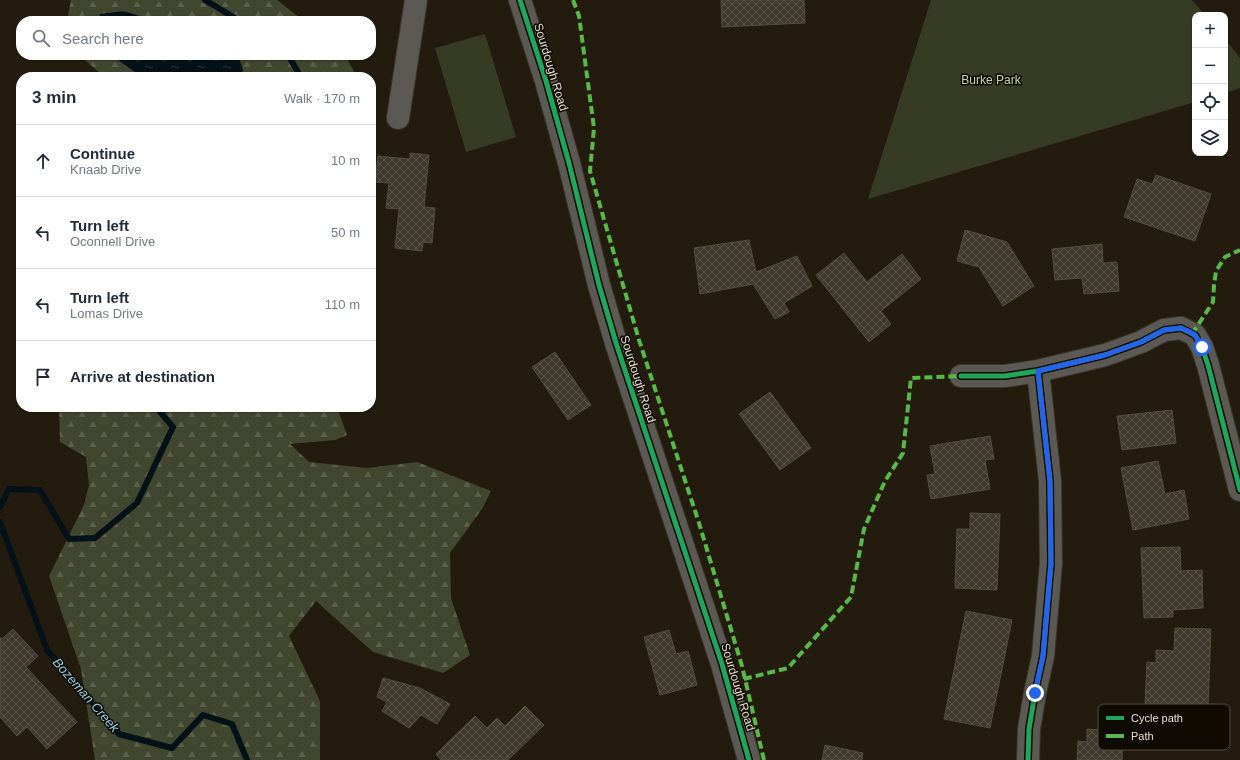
<!DOCTYPE html>
<html lang="en">
<head>
<meta charset="utf-8">
<style>
	:root { --surface:#fff; --page:#f2f2f3; --text:#1f2937; --muted:#747a83; --line:#e0e1e3 }
	body { margin:0; font-family:Helvetica,sans-serif; background:var(--page); color:var(--text) }
	.controls { position:absolute; right:12px; top:12px; display:grid; overflow:hidden; border-radius:8px; box-shadow:0 1px 3px #0004 }
	.controls button { width:36px; height:36px; display:grid; place-items:center; padding:0; border:0; border-bottom:1px solid var(--line); background:var(--surface); color:var(--text); font:20px sans-serif }
	.stop { position:absolute; width:12px; height:12px; margin:-9px; border:3px solid #2563eb; border-radius:50%; background:#fff }
	.stop.end { background:#2563eb; border-color:#fff; box-shadow:0 1px 4px #0008 }
	.list { margin:0; padding:0; list-style:none }
	h2 { display:flex; justify-content:space-between; align-items:center; height:52px; margin:0; padding:0 16px; font-size:17px }
	h2 small { font-size:13px; font-weight:400; color:var(--muted) }
	.list li { display:grid; grid-template-columns:26px 1fr auto; gap:12px; align-items:center; box-sizing:border-box; height:72px; padding:0 16px; border-top:1px solid var(--line) }
	.list b { display:block; font-size:15px; white-space:nowrap }
	.list p { margin:0; font-size:13px; white-space:nowrap; color:var(--muted) }
	.list em { font-size:13px; font-style:normal; color:var(--muted) }
	.icon { flex:none; width:22px; height:22px; fill:none; stroke:currentColor; stroke-width:2; stroke-linecap:round; stroke-linejoin:round }
	.map { position:relative; flex:none; width:1240px; height:760px; overflow:hidden }
	.search { position:absolute; background:var(--surface); box-shadow:0 1px 3px #0004; left:16px; top:16px; width:360px; height:44px; display:flex; align-items:center; gap:10px; box-sizing:border-box; padding:0 14px; border-radius:16px; color:var(--muted); font-size:15px }
	.panel { position:absolute; background:var(--surface); box-shadow:0 1px 3px #0004; left:16px; top:72px; width:360px; height:340px; border-radius:16px }
	.map>svg:first-child { display:block }
	.forest { fill:url(#forest-firs) }
	.park { fill:#363b24 }
	.water { fill:url(#water-ripples) }
	.lines { fill:none; stroke-linecap:round; stroke-linejoin:round }
	.stream { stroke:#031118; stroke-width:6 }
	.building { fill:url(#building-cross-hatch); stroke:#524c41 }
	.minor-casing { stroke:#3c362b; stroke-width:24 }
	.minor { stroke:#5c5854; stroke-width:22 }
	.quiet { stroke:#58b947; stroke-width:4; stroke-dasharray:8 4; stroke-linecap:butt }
	.cycleway-casing { stroke:#100b02; stroke-width:8 }
	.cycleway { stroke:#20a55d; stroke-width:5 }
	.route { stroke:#2563eb; stroke-width:5 }
	.labels { text-anchor:middle; dominant-baseline:central; stroke-width:3; stroke-linejoin:round; paint-order:stroke }
	.street-label { font-size:12px; fill:#e5ddce; stroke:#100b02 }
	.park-label { font-size:12px; fill:#c6d5a0; stroke:#100b02 }
	.water-label { font-size:13px; font-style:italic; fill:#90cce6; stroke:#100b02 }
	.key { fill:#100b02; stroke:#504a3f; stroke-width:1 }
	.key-label { font-size:11px; fill:#e5ddce }
</style>
</head>
<body>
<div class="map">
<svg width="1240" height="760" viewBox="0 0 1240 760">
	<defs>
		<pattern id="forest-firs" width="22" height="20" patternUnits="userSpaceOnUse"><rect width="22" height="20" fill="#41462e"/><path d="M5 1l3.5 6h-7zM16 11l3.5 6h-7z" fill="#5c604b"/></pattern>
		<pattern id="water-ripples" width="26" height="14" patternUnits="userSpaceOnUse"><rect width="26" height="14" fill="#031118"/><path d="M2 4q2-2 4 0t4 0M15 11q2-2 4 0t4 0" fill="none" stroke="#283338"/></pattern>
		<pattern id="building-cross-hatch" width="8" height="8" patternUnits="userSpaceOnUse"><rect width="8" height="8" fill="#3f392d"/><path d="M0 0l8 8M0 8l8-8" fill="none" stroke="#5b554a"/></pattern>
	</defs>
	<rect width="100%" height="100%" fill="#231c0e"/>
	<path class="forest" d="M71,0H277L304,21H67Z
		M79,55H345L357,77H108L100,73Z
		M59,407H337L347,435L335,440L290,444L309,462L367,468L417,462L491,491L482,509L450,553L451,598L470,655L443,673L373,652L316,601L289,636L320,701V760H95L81,669L49,576L84,505L89,485L86,457L60,442Z"/>
	<path class="park" d="M931,0H1192L1205,15H1195V102L868,199Z
		M485,34L516,137L466,152L435,48Z
		M1225,39L1240,58V88L1225,93Z"/>
	<path class="water" d="M124,11L155,21H98L100,14Z
		M111,55H238L243,70L241,77H142Z"/>
	<g class="lines">
		<path class="stream" d="M205,0L240,21
			M288,55L301,77
			M0,507L9,489L40,490L69,539L95,538L137,503L173,427L156,407
			M0,522L47,650L119,734L172,748L203,715L232,724L247,760"/>
	</g>
	<path class="building" d="M721,0H804L805,23L722,27Z
		M410,153L429,155L424,207L435,208L432,243L423,242L422,251L395,248L399,209L386,208L389,183L375,182L378,156L410,159Z
		M1156,175L1211,194L1195,241L1124,217L1137,179L1152,184Z
		M965,230L1007,242L1034,286L1003,306L979,267L957,261Z
		M749,240L756,272L797,256L812,286L784,303L789,312L775,319L753,284L700,294L694,248Z
		M1102,244L1103,263L1117,262L1119,291L1084,294L1082,278L1055,280L1052,249Z
		M844,253L867,282L902,254L921,279L881,311L891,324L869,342L816,275Z
		M555,352L591,405L568,420L532,367Z
		M770,392L811,448L780,470L739,414Z
		M1172,410L1176,443L1122,450L1117,416Z
		M990,436L994,459L985,460L990,489L931,499L927,475L935,474L930,446Z
		M1158,461L1165,494L1184,490L1189,519L1133,530L1121,468Z
		M970,513L1000,514L997,590L955,588L957,529H970Z
		M1180,547L1181,571L1202,570L1203,608L1173,610V617L1144,618L1141,548Z
		M966,611L1012,620L990,728L944,719Z
		M1175,628L1211,629L1208,706L1145,704L1147,662L1156,663V650L1174,651Z
		M13,629L38,656L26,667L77,722L47,749L27,727L17,736L0,717V637L2,639Z
		M669,630L676,654L688,651L697,685L660,695L644,637Z
		M383,678L420,688L450,704L437,724L421,715L409,728L382,711L387,702L377,697Z
		M525,706L544,725L508,760H441L436,754L475,716L487,728L497,718L505,726Z
		M1087,729L1123,731L1122,760H1077L1078,741L1087,742Z
		M825,745L863,753L862,760H822Z"/>
	<g class="lines">
		<g class="minor-casing">
			<path id="minor" d="M520,0L546,81L569,163L599,285L616,343L722,664L749,760
				M398,118L416,0
				M961,376H1005L1038,371L1105,355L1141,342L1164,330L1181,328L1195,335L1202,347L1208,365L1240,490
				M1028,760L1029,729L1035,693L1043,656L1051,563L1050,481L1038,371"/>
		</g>
		<use href="#minor" class="minor"/>
		<path class="quiet" d="M573,0L579,16L594,128L590,171L639,340L699,523L742,666L764,760
			M1192,334L1213,302L1214,285L1216,271L1225,257L1240,250
			M744,679L788,668L851,597L864,529L885,481L903,453L911,378L961,376"/>
		<g class="cycleway-casing">
			<path id="cycleway" d="M520,0L546,81L569,163L599,285L616,343L722,664L749,760
				M961,376H1005L1038,371L1105,355L1141,342L1164,330L1181,328L1195,335L1202,347L1208,365L1240,490
				M1028,760L1029,729L1035,693L1043,656L1051,563L1050,481L1038,371"/>
		</g>
		<use href="#cycleway" class="cycleway"/>
	</g>
	<g class="lines">
		<path class="route" d="M1035,693L1043,656L1051,563L1050,481L1038,371L1105,355L1141,342L1164,330L1181,328L1188,331L1195,335L1202,347"/>
	</g>
	<g class="labels">
		<g class="street-label">
			<text transform="translate(551 67) rotate(73)">Sourdough Road</text>
			<text transform="translate(638 379) rotate(72)">Sourdough Road</text>
			<text transform="translate(738 687) rotate(73)">Sourdough Road</text>
		</g>
		<g class="park-label">
			<text x="991" y="80">Burke Park</text>
		</g>
		<g class="water-label">
			<text transform="translate(86 695) rotate(49)">Bozeman Creek</text>
		</g>
	</g>
	<rect x="1098" y="704" width="132" height="46" rx="6" class="key"/>
	<rect x="1106" y="716" width="18" height="4" fill="#20a55d"/>
	<rect x="1106" y="734" width="18" height="4" fill="#58b947"/>
	<g class="key-label">
		<text x="1131" y="722">Cycle path</text>
		<text x="1131" y="740">Path</text>
	</g>
</svg>
<div class="controls">
<button>+</button>
<button>−</button>
<button><svg class="icon" aria-label="locate" viewBox="0 0 24 24"><circle cx="12" cy="12" r="6"/><path d="M12 2v4M12 18v4M2 12h4M18 12h4"/></svg></button>
<button><svg class="icon" aria-label="layers" viewBox="0 0 24 24"><path d="M12 4l9 5-9 5-9-5zM3 14l9 5 9-5"/></svg></button>
</div>
<div class="stop" style="left:1202px;top:347px"></div>
<div class="stop end" style="left:1035px;top:693px"></div>
<div class="search"><svg class="icon" aria-label="search" viewBox="0 0 24 24"><circle cx="10" cy="10" r="6"/><path d="M15 15l6 6"/></svg>Search here</div>
<section class="panel">
<h2>3 min<small>Walk · 170 m</small></h2>
<ul class="list">
<li><svg class="icon" aria-label="ahead" viewBox="0 0 24 24"><path d="M12 20V5M6 11l6-6 6 6"/></svg><div><b>Continue</b><p>Knaab Drive</p></div><em>10 m</em></li>
<li><svg class="icon" aria-label="left" viewBox="0 0 24 24"><path d="M17 20v-9H6M10 6l-5 5 5 5"/></svg><div><b>Turn left</b><p>Oconnell Drive</p></div><em>50 m</em></li>
<li><svg class="icon" aria-label="left" viewBox="0 0 24 24"><path d="M17 20v-9H6M10 6l-5 5 5 5"/></svg><div><b>Turn left</b><p>Lomas Drive</p></div><em>110 m</em></li>
<li><svg class="icon" aria-label="arrive" viewBox="0 0 24 24"><path d="M6 21V4h12l-3 4 3 4H6"/></svg><div><b>Arrive at destination</b></div></li>
</ul>
</section>
</div>
</body>
</html>
